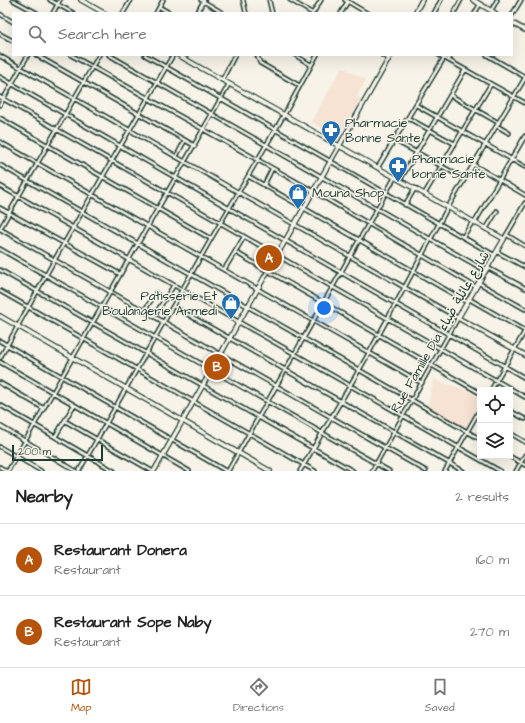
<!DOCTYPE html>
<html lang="en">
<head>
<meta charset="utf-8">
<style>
	:root { --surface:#fff; --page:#f6f6f6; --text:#222; --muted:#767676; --line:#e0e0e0; --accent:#b45309 }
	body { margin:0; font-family:"Architects Daughter","Playpen Sans Arabic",sans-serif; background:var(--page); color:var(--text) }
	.controls { position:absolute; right:12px; bottom:12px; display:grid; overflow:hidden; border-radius:0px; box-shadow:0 4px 16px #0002 }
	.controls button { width:36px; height:36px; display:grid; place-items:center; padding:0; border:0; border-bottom:1px solid var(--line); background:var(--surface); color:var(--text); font:20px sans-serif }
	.scale { position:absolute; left:12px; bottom:10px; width:91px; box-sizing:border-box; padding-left:4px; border:2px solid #1f3d34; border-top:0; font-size:11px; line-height:14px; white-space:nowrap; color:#1f3d34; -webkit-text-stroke:3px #f7f3e8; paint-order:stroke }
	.you { position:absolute; left:324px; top:308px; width:14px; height:14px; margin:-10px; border:3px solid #fff; border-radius:50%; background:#1a73e8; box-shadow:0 0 0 6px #1a73e833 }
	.badge { display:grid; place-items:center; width:26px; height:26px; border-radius:50%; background:var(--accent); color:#fff; font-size:13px; font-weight:700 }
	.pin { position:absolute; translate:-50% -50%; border:2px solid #fff; box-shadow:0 1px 4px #0006 }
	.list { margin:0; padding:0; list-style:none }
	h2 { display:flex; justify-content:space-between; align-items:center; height:52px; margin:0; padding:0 16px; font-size:17px }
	h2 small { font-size:13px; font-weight:400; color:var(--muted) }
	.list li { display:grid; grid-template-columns:26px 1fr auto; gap:12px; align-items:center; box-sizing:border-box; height:72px; padding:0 16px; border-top:1px solid var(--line) }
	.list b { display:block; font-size:15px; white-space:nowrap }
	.list p { margin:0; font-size:13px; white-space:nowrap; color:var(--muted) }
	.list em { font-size:13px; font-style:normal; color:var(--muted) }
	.icon { flex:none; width:22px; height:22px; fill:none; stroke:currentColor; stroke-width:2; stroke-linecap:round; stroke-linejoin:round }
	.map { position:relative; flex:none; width:525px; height:471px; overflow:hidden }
	.search { position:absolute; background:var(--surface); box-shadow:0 4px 16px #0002; left:12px; right:12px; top:12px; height:44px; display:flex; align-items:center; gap:10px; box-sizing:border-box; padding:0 14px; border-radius:0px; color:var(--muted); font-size:15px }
	.sheet { height:196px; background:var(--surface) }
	nav { display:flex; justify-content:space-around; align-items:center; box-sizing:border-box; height:56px; border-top:1px solid var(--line); background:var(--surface); font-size:11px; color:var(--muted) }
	nav a { display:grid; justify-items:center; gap:2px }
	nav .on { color:var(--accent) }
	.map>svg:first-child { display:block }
	.built { fill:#f6e3d3 }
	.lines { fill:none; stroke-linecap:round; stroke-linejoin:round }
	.minor-casing { stroke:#1f3d34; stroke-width:5.5 }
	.tertiary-casing { stroke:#1f3d34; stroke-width:6 }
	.minor { stroke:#f7f3e8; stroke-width:2.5 }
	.tertiary { stroke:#f7f3e8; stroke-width:3.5 }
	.labels { text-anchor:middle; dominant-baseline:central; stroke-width:3; stroke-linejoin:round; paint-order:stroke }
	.poi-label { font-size:13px; fill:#1f3d34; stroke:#f7f3e8; text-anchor:start }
	.street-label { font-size:13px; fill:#1f3d34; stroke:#f7f3e8 }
</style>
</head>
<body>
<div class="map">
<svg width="525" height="471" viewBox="0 0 525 471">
	<rect width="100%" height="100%" fill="#f7f3e8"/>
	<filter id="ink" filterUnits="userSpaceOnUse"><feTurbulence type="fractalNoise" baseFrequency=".025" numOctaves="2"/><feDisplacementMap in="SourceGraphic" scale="8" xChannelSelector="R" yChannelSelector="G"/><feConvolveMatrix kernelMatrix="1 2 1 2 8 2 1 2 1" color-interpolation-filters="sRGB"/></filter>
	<g filter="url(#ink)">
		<path class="built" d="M342,67L366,80L357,96L361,99L339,137L311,122Z
			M434,380L469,391L480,397V403L465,429L427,407Z"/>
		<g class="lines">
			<g class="minor-casing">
				<path id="minor" d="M13,0L37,13
					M50,0L73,13
					M201,0L223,13
					M243,0L246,13
					M269,0L272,13
					M290,0L312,13
					M345,0L367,13
					M159,7L170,13
					M491,11L497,0
					M53,13L60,0
					M123,13L131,0
					M156,13L163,0
					M197,13L204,0
					M313,13L321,0
					M341,13L348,1
					M434,13L441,0
					M454,13L461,0
					M475,13L480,4
					M0,14L13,22
					M512,15L521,0
					M0,34L13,41
					M36,55L195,146
					M71,55L313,191L476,287
					M109,55L486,271
					M145,55L494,255
					M257,55L260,63L300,86
					M295,55L311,65
					M382,55L389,59
					M439,55L525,103
					M487,55L525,77
					M0,56L458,318L372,471
					M448,60L451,55
					M0,77L525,378
					M222,80L235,55
					M450,95L499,123
					M0,97L525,397
					M0,105L28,55
					M416,105L525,167
					M0,118L211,239
					M408,118L455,144
					M497,126L509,133
					M394,140L465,179
					M0,142L422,383
					M176,157L185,140
					M0,165L480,439
					M474,165L525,195
					M378,167L444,58
					M248,176L467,302
					M400,180L465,70
					M264,185L272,169
					M0,186L500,471
					M425,193L491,84
					M405,205L415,188
					M0,208L120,274
					M475,222L525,136
					M0,229L426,471
					M0,229L99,55
					M486,229L497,211
					M507,235L525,246
					M463,237L473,221
					M504,239L525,203
					M0,249L389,471
					M235,252L480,393
					M497,252L525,267
					M488,268L525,288
					M0,270L353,471
					M224,270L244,237
					M479,283L525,309
					M0,291L315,471
					M469,299L525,331
					M173,306L463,471
					M144,311L156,293
					M154,316L174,285
					M0,341L226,471
					M0,358L55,259L173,55
					M0,362L189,471
					M0,383L43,408
					M491,390L525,331
					M0,405L114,471
					M510,411L525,419
					M65,421L152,471
					M0,426L76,471
					M510,433L525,442
					M55,437L74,405
					M0,447L41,471
					M509,456L525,465
					M0,467L6,471
					M8,471L229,84
					M79,471L211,239L284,115L317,55
					M228,471L395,177
					M300,471L369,353L448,207L525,78
					M445,471L480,409
					M516,471L525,455"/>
			</g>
			<g class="tertiary-casing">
				<path id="tertiary" d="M81,0L104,13
					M473,0L495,13
					M415,13L422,0
					M512,23L525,30
					M178,55L504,239L458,318L525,355
					M0,316L270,471
					M154,471L391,55"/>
			</g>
			<use href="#minor" class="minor"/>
			<use href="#tertiary" class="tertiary"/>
		</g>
	</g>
	<defs>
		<g id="pharmacy-pin" transform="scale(1)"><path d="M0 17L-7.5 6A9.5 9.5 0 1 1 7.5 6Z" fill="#1f6fb2" stroke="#f7f3e8"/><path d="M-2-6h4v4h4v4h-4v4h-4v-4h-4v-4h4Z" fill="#fff"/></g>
		<g id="shop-pin" transform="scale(1)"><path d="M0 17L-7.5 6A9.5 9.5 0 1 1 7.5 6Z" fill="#1f6fb2" stroke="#f7f3e8"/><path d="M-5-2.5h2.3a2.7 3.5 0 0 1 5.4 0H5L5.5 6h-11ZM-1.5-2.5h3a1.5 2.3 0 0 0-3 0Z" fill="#fff"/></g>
	</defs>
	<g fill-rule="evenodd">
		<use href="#pharmacy-pin" x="331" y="130"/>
		<use href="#pharmacy-pin" x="398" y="166"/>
		<use href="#shop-pin" x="298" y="193"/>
		<use href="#shop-pin" x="231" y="303"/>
	</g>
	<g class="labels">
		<g class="poi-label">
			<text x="345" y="123">Pharmacie<tspan x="345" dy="15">Bonne Sante</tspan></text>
			<text x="412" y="159">Pharmacie<tspan x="412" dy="15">bonne Santé</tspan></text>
			<text x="312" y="193">Mouna Shop</text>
			<text x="217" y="296" text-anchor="end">Patisserie Et<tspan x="217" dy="15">Boulangerie Armedi</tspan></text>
		</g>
		<g class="street-label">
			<text transform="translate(440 332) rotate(-60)">Rue Famille Dia شارع عائلة ضياء</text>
		</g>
	</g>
</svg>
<div class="controls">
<button><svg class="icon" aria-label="locate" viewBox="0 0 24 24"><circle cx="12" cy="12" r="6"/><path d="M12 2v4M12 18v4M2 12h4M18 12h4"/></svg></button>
<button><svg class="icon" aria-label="layers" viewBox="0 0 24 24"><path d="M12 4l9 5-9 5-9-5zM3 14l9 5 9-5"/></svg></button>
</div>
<div class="scale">200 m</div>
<div class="you"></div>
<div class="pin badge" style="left:269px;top:258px">A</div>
<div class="pin badge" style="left:217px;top:367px">B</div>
<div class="search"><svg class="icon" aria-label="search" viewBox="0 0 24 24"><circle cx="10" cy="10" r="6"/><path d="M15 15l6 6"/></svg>Search here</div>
</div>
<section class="sheet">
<h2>Nearby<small>2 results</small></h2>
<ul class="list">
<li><span class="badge">A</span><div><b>Restaurant Donera</b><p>Restaurant</p></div><em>160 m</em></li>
<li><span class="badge">B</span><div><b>Restaurant Sope Naby</b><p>Restaurant</p></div><em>270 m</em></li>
</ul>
</section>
<nav>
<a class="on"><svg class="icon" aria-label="map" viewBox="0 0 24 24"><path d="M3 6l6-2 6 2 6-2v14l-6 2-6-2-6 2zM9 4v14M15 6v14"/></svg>Map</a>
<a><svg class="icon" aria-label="directions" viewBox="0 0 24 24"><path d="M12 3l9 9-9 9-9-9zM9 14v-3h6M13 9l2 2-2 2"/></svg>Directions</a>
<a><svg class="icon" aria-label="saved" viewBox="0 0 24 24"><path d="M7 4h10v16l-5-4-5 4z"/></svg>Saved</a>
</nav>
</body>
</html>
